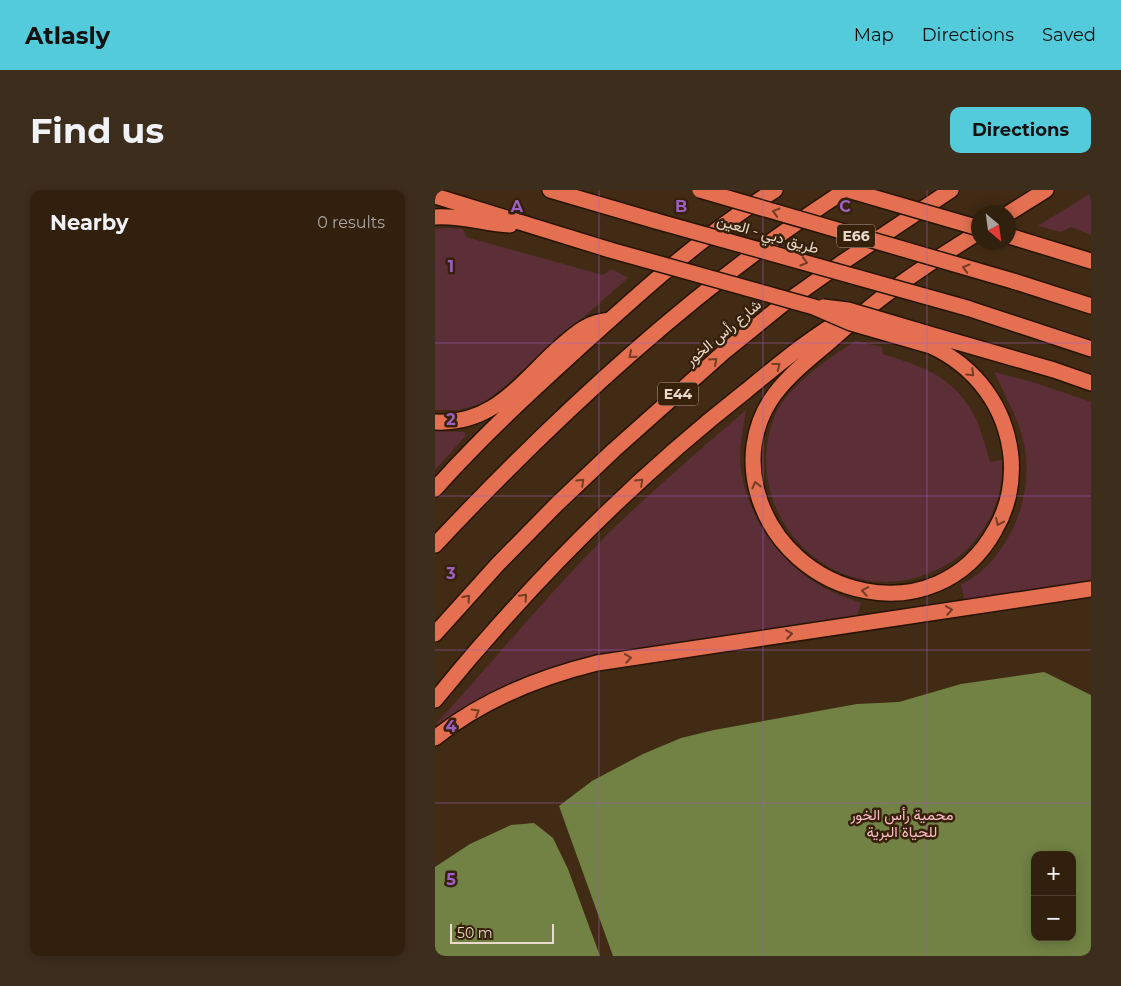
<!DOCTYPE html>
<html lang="en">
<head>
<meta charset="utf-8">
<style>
	:root { --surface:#32200f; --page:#3d2d1d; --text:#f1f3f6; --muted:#a8a39e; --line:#4d3e2f; --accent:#53cbdb }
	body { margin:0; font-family:Montserrat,Vazirmatn,sans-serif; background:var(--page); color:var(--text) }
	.controls { position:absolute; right:15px; bottom:15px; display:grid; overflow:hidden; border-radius:10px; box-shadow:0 2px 12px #0003 }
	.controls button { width:45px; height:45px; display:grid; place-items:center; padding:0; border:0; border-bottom:1px solid var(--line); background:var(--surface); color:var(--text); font:25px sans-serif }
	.compass { position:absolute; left:536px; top:15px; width:45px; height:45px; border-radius:50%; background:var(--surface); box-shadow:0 2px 12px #0003; rotate:151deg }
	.scale { position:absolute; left:15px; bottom:12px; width:104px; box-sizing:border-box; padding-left:5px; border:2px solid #e9dacd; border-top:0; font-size:14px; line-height:18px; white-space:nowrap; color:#e9dacd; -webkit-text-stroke:4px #37210a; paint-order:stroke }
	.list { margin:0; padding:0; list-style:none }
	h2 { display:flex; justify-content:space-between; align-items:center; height:65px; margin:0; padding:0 20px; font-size:21px }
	h2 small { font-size:16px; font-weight:400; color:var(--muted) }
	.map { position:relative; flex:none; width:656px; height:766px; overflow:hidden; border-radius:10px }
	header { display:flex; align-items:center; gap:30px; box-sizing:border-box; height:70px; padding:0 25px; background:var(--accent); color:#111 }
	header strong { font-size:24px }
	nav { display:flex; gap:28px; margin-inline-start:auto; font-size:18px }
	.intro { display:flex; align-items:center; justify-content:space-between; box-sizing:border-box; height:120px; padding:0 30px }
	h1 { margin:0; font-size:35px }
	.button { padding:12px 22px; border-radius:10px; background:var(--accent); color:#111; font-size:18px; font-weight:700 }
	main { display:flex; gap:30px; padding:0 30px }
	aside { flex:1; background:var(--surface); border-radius:10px; box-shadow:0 2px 12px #0003 }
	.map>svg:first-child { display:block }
	.green { fill:#5c2f38 }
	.water { fill:#718244; fill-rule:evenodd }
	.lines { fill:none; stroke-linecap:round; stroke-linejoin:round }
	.highway-casing { stroke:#281300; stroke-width:18 }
	.highway { stroke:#e47051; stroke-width:15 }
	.highway-bridge-casing { stroke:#281300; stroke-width:18; stroke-linecap:butt }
	.highway-bridge { stroke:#e47051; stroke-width:15 }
	.oneway { stroke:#743d23 }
	.grid { fill:none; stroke:#9c60c3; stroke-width:1; stroke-opacity:0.55 }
	.labels { text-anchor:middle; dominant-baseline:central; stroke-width:5; stroke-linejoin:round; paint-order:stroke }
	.shield { fill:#37210a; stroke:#b4a292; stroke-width:1 }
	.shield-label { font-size:14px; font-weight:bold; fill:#e9dacd }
	.street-label { font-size:15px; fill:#e9dacd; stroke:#37210a }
	.park-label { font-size:15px; fill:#fbbec8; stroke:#37210a }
	.grid-label { font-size:16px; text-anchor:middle; font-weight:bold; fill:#9c60c3; stroke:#37210a; stroke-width:5; stroke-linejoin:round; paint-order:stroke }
</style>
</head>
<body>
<header>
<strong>Atlasly</strong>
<nav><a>Map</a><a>Directions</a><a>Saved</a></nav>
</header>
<div class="intro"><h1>Find us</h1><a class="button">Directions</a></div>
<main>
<aside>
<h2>Nearby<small>0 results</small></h2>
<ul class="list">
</ul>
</aside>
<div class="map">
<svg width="656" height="766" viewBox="0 0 656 766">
	<rect width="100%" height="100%" fill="#422b14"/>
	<path class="green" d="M656,3V45L636,37L626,42L603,36Z
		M11,38L28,39L31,47L168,85L177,79L193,88L68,198L48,213L24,220H0V39Z
		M421,151L447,157L448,164C491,178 521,187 542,231C547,244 551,258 555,272L567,270C569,303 557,332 535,356C520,372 500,382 480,388C383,413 301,311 342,221C354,196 397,165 421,151Z
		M559,182L601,193L656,212V394L530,411L526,395C534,390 544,384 551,377C585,343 601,288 586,242C579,221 568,201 559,182Z
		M311,220C308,240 303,261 306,281C313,327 344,371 384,395C397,403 412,408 426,413L422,427L183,465L4,537L1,534C62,467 119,397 183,334C224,295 268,257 311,220Z
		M0,241L29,242L31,245L0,280Z"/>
	<path class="water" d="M609,482L656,505V766H178L124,616L157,591L208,564L246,548L279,540L422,514L464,512L526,494ZM600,665H637V747H600Z
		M99,633L118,648L133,679L165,766H0V677L35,654L76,635Z"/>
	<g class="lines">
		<g class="highway-casing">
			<path id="highway" d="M115,0L221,31
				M0,6L175,60
				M574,23L611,0
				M0,27C26,25 50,34 75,35
				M574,46L656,71
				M578,91L656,116
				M532,118L656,159
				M501,146L619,180L656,193
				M496,156C541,177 571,217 576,267C578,292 573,318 560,340C502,445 351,410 322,301C314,270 318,238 335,211C350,188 372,171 392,154C408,140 424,126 440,113C472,87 509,64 544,42
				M0,232C60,235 86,191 126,156C142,142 153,132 175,130
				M0,299C48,245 102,196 156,147C214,95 273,41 340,0
				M0,355C122,225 261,96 411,0
				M0,444L63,374L122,314L179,260L289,162L347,115L405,74L516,0
				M0,510C92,397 196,291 311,201C344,174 377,146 415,125
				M0,548C46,511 105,487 162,473L656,399"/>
		</g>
		<use href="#highway" class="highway"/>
		<g class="highway-bridge-casing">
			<path id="highway-bridge" d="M265,0L578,91
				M413,0L544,38
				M221,31L532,118
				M175,60L379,117L416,133L496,156
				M388,117L413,120L501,146"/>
		</g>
		<use href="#highway-bridge" class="highway-bridge"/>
	</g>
	<defs><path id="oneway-chevron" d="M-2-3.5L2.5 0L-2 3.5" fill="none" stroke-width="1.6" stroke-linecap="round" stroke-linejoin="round" transform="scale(1.25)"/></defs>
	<g class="oneway">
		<use href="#oneway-chevron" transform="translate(341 22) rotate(-164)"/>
		<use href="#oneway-chevron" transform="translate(369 72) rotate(16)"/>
		<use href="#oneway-chevron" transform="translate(531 78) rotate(-164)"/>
		<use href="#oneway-chevron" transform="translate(197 165) rotate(139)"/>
		<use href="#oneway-chevron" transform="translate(279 171) rotate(-42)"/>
		<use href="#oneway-chevron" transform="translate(342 176) rotate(-38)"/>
		<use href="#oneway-chevron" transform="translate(536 183) rotate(44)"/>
		<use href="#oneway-chevron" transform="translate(146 292) rotate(-43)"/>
		<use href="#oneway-chevron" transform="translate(205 292) rotate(-43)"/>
		<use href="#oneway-chevron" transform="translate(321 295) rotate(-103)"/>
		<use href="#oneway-chevron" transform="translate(564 332) rotate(115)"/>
		<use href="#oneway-chevron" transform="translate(430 401) rotate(-170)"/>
		<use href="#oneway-chevron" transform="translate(89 407) rotate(-47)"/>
		<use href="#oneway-chevron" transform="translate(32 408) rotate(-48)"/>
		<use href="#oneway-chevron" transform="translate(514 420) rotate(-9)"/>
		<use href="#oneway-chevron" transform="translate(354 444) rotate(-8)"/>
		<use href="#oneway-chevron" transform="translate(193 468) rotate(-9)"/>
		<use href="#oneway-chevron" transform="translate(41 522) rotate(-31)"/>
	</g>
	<path class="grid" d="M164,0V766M328,0V766M492,0V766M0,153H656M0,306H656M0,460H656M0,613H656"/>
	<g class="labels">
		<g class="shield">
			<rect x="402" y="34.5" width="38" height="23" rx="4"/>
			<rect x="223" y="192.5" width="40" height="23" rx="4"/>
		</g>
		<g class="shield-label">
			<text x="421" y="46">E66</text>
			<text x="243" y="204">E44</text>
		</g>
		<g class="street-label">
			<text transform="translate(333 44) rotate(16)">طريق دبي - العين</text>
			<text transform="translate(288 142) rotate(-40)">شارع رأس الخور</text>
		</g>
		<g class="park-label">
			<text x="467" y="624">محمية رأس الخور<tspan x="467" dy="17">للحياة البرية</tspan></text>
		</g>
	</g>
	<g class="grid-label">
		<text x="82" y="22">A</text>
		<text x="246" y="22">B</text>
		<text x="410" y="22">C</text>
		<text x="16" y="82">1</text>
		<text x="16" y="235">2</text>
		<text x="16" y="389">3</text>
		<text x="16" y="542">4</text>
		<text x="16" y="695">5</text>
	</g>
</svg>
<div class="controls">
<button>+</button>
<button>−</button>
</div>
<svg class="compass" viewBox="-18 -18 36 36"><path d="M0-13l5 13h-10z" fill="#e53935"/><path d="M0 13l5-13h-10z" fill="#a8a39e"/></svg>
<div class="scale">50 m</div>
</div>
</main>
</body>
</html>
